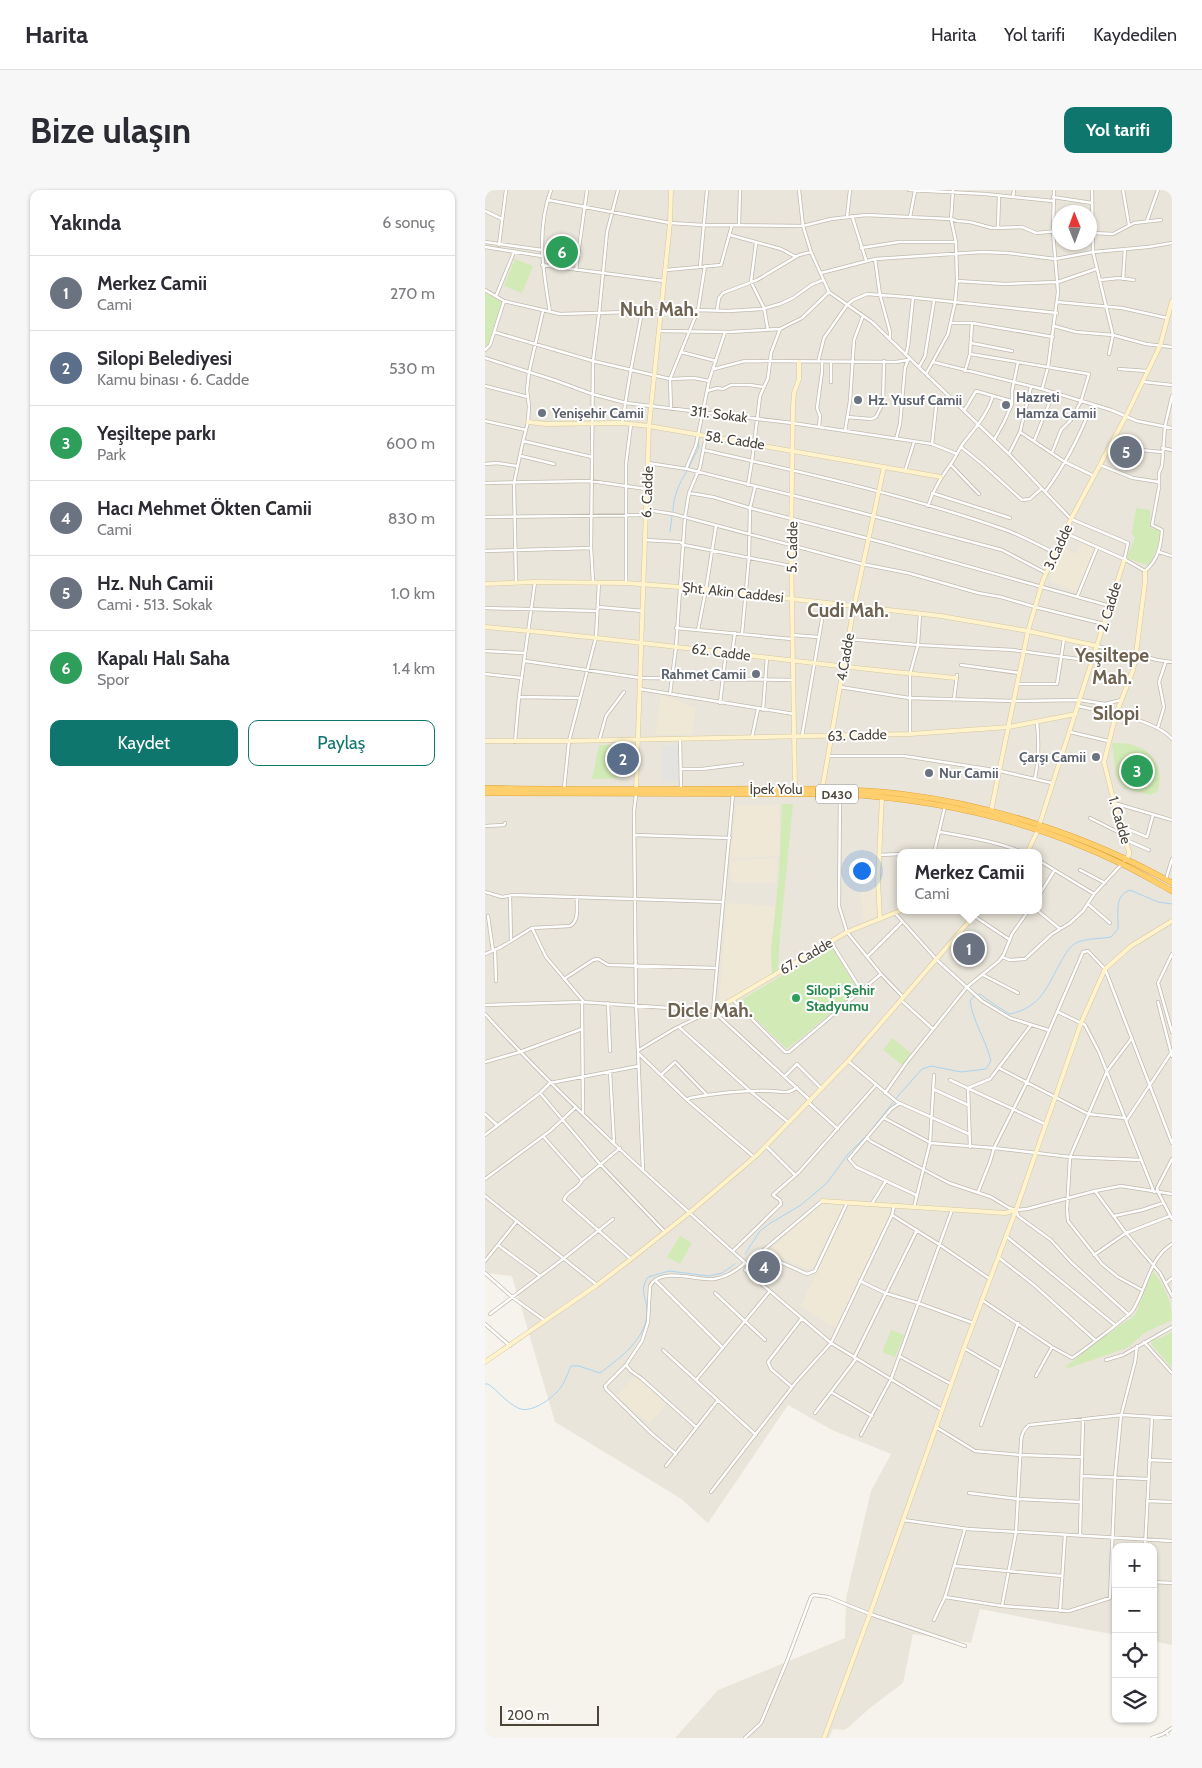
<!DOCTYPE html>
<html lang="tr">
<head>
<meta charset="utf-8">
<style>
	:root { --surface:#fff; --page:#f7f7f7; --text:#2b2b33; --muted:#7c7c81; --line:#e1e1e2; --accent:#0f766e }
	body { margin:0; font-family:Cabin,sans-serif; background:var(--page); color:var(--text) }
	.controls { position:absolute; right:15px; bottom:15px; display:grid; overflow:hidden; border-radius:10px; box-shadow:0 1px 4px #0004 }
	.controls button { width:45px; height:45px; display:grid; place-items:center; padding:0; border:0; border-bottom:1px solid var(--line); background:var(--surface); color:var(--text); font:25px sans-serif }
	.compass { position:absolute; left:567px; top:15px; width:45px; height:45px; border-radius:50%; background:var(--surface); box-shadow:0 1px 4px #0004; rotate:359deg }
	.scale { position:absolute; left:15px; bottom:12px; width:99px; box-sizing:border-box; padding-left:5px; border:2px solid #4b4439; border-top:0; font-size:14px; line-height:18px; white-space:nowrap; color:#4b4439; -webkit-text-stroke:4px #fff; paint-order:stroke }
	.you { position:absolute; left:376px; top:680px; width:18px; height:18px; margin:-12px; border:4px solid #fff; border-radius:50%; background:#1a73e8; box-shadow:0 0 0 8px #1a73e833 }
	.badge { display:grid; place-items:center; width:32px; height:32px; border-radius:50%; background:var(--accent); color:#fff; font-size:16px; font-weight:700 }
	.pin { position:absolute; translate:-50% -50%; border:2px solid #fff; box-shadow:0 1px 5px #0006 }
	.popup { position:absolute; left:412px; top:659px; width:145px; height:65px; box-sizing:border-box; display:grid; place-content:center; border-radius:10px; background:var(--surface); filter:drop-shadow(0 1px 4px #0005); font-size:16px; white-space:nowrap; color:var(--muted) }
	.popup b { font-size:19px; color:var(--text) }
	.popup::after { content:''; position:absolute; left:50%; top:100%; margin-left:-10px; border:10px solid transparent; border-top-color:var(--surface) }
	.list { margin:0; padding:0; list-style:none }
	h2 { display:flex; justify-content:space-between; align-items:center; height:65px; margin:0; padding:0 20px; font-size:21px }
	h2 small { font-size:16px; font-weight:400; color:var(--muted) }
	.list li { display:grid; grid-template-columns:32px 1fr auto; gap:15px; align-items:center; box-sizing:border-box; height:75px; padding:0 20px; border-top:1px solid var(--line) }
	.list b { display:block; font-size:19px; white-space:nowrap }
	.list p { margin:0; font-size:16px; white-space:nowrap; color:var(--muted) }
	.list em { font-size:16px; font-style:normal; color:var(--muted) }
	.actions { display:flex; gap:10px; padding:15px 20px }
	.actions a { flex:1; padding:11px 0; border:1px solid var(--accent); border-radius:10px; text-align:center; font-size:18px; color:var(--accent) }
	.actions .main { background:var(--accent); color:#fff }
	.icon { flex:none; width:28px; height:28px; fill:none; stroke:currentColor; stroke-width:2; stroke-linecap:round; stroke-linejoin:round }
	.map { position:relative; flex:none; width:687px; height:1548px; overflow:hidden; border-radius:10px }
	header { display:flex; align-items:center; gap:30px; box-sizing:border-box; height:70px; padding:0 25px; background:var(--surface); border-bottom:1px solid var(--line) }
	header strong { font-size:24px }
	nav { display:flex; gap:28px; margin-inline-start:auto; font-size:18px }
	.intro { display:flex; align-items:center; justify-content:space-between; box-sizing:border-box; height:120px; padding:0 30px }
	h1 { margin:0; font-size:35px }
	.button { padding:12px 22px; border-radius:10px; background:var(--accent); color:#fff; font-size:18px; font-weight:700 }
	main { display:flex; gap:30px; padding:0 30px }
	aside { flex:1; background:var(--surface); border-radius:10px; box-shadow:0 1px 4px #0004 }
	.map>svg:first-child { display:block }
	.residential { fill:#eae5da; fill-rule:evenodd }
	.education { fill:#efe8d6 }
	.green { fill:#d2eab5 }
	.parking { fill:#e5e3e0 }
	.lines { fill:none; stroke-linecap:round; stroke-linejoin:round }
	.stream { stroke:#a9d4f2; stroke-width:1 }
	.street-casing { stroke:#c2bbae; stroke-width:4 }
	.secondary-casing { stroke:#d6c79b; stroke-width:5 }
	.highway-casing { stroke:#e0a43c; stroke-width:6 }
	.street { stroke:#fff; stroke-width:2.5 }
	.secondary { stroke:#fff3cd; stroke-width:4 }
	.highway { stroke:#ffcf6e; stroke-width:5 }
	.worship-dot { fill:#6b7280; stroke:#fff; stroke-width:2 }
	.leisure-dot { fill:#2e9e5b; stroke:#fff; stroke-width:2 }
	.labels { text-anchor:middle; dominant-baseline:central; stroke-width:4; stroke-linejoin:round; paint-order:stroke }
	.shield { fill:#fff; stroke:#817c74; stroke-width:1 }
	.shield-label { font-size:12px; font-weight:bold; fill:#4b4439 }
	.worship-label { font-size:14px; font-weight:bold; fill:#5b616d; stroke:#fff; text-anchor:start }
	.street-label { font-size:14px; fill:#4b4439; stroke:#fff }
	.leisure-label { font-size:14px; font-weight:bold; fill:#27864d; stroke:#fff; text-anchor:start }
	.district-label { font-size:19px; font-weight:bold; fill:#6e6250; stroke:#fff }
</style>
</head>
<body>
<header>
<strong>Harita</strong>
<nav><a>Harita</a><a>Yol tarifi</a><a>Kaydedilen</a></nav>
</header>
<div class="intro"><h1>Bize ulaşın</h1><a class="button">Yol tarifi</a></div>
<main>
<aside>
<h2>Yakında<small>6 sonuç</small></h2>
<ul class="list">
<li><span class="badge" style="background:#6b7280">1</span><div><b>Merkez Camii</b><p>Cami</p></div><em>270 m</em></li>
<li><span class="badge" style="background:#5c6f8a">2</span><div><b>Silopi Belediyesi</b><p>Kamu binası · 6. Cadde</p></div><em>530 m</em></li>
<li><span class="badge" style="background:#2e9e5b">3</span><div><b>Yeşiltepe parkı</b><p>Park</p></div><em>600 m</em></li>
<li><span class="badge" style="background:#6b7280">4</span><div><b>Hacı Mehmet Ökten Camii</b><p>Cami</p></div><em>830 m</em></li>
<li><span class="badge" style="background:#6b7280">5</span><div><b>Hz. Nuh Camii</b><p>Cami · 513. Sokak</p></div><em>1.0 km</em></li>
<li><span class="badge" style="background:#2e9e5b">6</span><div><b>Kapalı Halı Saha</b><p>Spor</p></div><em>1.4 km</em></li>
</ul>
<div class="actions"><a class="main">Kaydet</a><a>Paylaş</a></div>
</aside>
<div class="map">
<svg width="687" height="1548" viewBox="0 0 687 1548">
	<rect width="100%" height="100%" fill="#f6f3ec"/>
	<path class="residential" d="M0,0H687V1455L668,1451V1357H631V1445L495,1419L486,1453L428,1444L418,1493L385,1518L360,1540L348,1539L344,1548H190L233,1500L360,1448L361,1408L386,1301L406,1264L347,1240L303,1215L223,1333L195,1308L70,1232L27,1086L0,1083ZM574,22H604V52H574ZM415,663H553V720H415Z"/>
	<path class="education" d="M597,353L610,360L591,402L564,390L579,358L592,364Z
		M176,504L211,518L206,544L170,545Z
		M294,615L295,666L245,668L251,616Z
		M292,668L291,692H246V671Z
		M390,692L393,726L379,732L375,693Z
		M242,713L291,716L286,760L287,786L234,816Z
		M337,1014L359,1016L326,1080L282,1062Z
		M364,1016L404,1018L406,1021L351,1138L316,1116Z
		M150,1187H153L182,1214L164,1234L132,1206Z"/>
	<path class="green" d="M67,51L91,57L88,72L64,66Z
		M30,69L48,76L37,103L19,96Z
		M0,103L15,110L16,114L3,154L0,156Z
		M651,318L665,320L666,338L674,340C677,350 669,365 665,374L662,375L641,368L650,348L647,343Z
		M628,553C635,553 642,553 648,555C669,560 680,582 672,602L665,605L639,598L631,585L627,554Z
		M114,555H131V562H128L132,579H135L134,588L107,589Z
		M297,614H308L295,746L293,779L287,786L286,760L294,683Z
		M346,756L371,797L368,805L302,859L253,812Z
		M407,848L426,863L417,875L398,860Z
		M195,1046L207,1053L195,1074L182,1067Z
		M669,1081C679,1097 687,1111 687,1130L661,1142L642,1158L584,1178L580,1177L613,1151L650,1125L653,1119L658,1100Z
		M406,1140L419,1145L410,1167L397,1162Z
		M687,1142V1178L666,1154L668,1149L676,1148Z"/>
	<path class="parking" d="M193,555V588L191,591H177V556Z"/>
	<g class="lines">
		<path class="stream" d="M204,277L214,257L213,252
			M188,322C188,307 194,293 202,281
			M185,342L187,326
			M493,805L495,804L510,815L525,824C557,817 562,796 577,770C581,763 584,757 591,753C601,748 616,749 626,747L633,739C634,725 628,706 645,700L673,712L687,714
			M260,1064L275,1041L284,1034L316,1015L342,993L363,964L384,943L413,906L437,879L446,876L476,882L501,879L506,871C501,850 488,832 485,811L489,806
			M0,1194H3C13,1201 21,1212 33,1218C44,1224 63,1211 71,1203C78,1197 82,1185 86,1176H94L115,1183C135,1168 163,1148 162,1120C161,1106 154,1101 163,1087L184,1081L224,1086L237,1083L250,1074"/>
		<g class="street-casing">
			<path id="street" d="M314,0L318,36L326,62L344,102L387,132L524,264L586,329L643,353L639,371
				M424,0L500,4L568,11
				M607,0L608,62L628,145L624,164
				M638,0L644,35
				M528,7L529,0
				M568,7L607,13
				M63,10L185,33L218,35L318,36L346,29L381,25L466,29L472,31L485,32L507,38L537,37L551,43L574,41
				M0,21L17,29
				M367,26L381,70
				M362,27L365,0
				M425,27L430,1
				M662,31L673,0
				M254,35L255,0
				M513,37L514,6
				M608,43L628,44L649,33L676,30
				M245,45L296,59L311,67
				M0,52L57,60
				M271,53L266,92L279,118L283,140
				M14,55L21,0
				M0,57L57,66
				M376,58L414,52H471
				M390,69L395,105L405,142V148
				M57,75L179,91
				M215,77L222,0
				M91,80L102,0
				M181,80L236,75L247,35
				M336,83L390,69L497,62L523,63L570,69L608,62L663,57L687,53
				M638,89L640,59
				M615,90L634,88L649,90
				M472,91L520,94L573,92L611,79
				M0,100L19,111L75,124L213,120L243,121L277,119L295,114L308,108L326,95L338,90
				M11,106L29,62
				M572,112L637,118L682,128
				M232,120L234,108L238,103L272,90L314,65L326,62
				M65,122C58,81 51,40 66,0
				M466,133H487L568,147
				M569,136L591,142L628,145L661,154L687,157
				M174,141L244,142L295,139L317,128L344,102
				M9,142L108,171L185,189L209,188L224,191
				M486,153L527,161
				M0,160L5,155L19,111
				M196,162L231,171
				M421,164L423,156L428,108
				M485,164L604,184L596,211L586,230L576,240L567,263
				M0,168L69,190L107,204L141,213L307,233L447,254L472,264
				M333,172L339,148L362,115L368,110L382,104L422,107L572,123
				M448,172L557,199L626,220L652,231L687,238
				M434,177L440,166L449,111
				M229,179L260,171L411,172L423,170L425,168
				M634,179L662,181
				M480,181L485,164L487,133
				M441,184L463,144L470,113L472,91L471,52L466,29L468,0
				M346,192V172
				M659,192L687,195
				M0,196L43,207
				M557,199L563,177L573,102L568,42L569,0
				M222,201L232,198L238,199L246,195H265L278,197
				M186,219L185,189L213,120L220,76
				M479,221L491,201L526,211
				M362,227L386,229L391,227L398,213L399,171
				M0,231L41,240
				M137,233L146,179L157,122
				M334,237L335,226L332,218L337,182V173
				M360,241L365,211L369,150L378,126
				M535,242L580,272L609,286
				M411,249L415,234L420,178L423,170
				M509,250L519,232L527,214V201L533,172
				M628,250L647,255L656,260L677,262
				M38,251L107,267
				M549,251L568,204
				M447,254L452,208
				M476,257L496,273L537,310L545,309L556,299
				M677,258L687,260
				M219,260C320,283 421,305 518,339C536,345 553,355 570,363
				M524,264L535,242L546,197
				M36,266L69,274
				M163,273L202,279L354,317L517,360L561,383
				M0,274L12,273L32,276
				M466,275L494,304
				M615,275L648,288L674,292
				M201,279L211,255L224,191L240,142
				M420,281L429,252
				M0,293L106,291L161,299
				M263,295L267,271L275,206L283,188L286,163L295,139
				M560,302C580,275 595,246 607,214
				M204,303L228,307L265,318L400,353L625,416
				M447,303L525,328
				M443,316C448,300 456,288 465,275C470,269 473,261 477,255C489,239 502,226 508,206
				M162,320L188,324L377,374L423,383L493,403L516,407L550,417L619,434
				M0,327L160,325
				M580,343L639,369L660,381C673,370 676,356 677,340L667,335L674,297V283L677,276L680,236L687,206
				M160,350L195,352L199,355L306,376
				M0,361L106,358
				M674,362L687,366
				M108,392L106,358L108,171L114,124L122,42L133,0
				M31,393L29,293L38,251L43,232L44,216L42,200L44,182L58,121
				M141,393V274L146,234
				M592,407L612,358
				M113,417L158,421
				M0,418L112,421
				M191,438L307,449
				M213,440L221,399L231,336
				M257,444L264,367L265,318L270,297
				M307,445L333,447
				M363,449L433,455L528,460L608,471
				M612,456L641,465
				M0,461L40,463
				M247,463L250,443
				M651,464L672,470L687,472
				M40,471L156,488L308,490
				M476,475L534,483
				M0,484L37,488
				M532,494H572L579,449
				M355,497L424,508L529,511L595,510L620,514L636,510
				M155,499L309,524
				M185,504L191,457L200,327L204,303L215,277L221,246
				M34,507L95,508
				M469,509L472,485
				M235,513L241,462
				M593,516C619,522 670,529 687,549
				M278,520L282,467
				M673,537L679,517L674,492L681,471
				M585,542L623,551
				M425,544V484L433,455L435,424
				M317,546L340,412
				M267,547L273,519
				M195,549L196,599
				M114,551L121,526L139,502
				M30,552L34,507L50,392
				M343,566H419L515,581L567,593
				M196,579H217L257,574
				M550,588C554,569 554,551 552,532
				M79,599L84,551L111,447L114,392
				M151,605L149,621L151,814L158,980
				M355,605L354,716L362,742L396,784L418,807
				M629,613L687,630
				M605,628L637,644
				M0,636L19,635L20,633
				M635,636L662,647L668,625
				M455,642C484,647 513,652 540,663
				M149,645L245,648
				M641,650L664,660
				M449,663L460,616
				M395,665L415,664
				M553,670L609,704
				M595,680L620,693
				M681,689L687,669
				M0,702L17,707L28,705L238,712
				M25,706L26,751
				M553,707L569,681
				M603,714L625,733
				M552,720L575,739
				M410,723L452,770L497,811L525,828L563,840
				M3,726L8,761
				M489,726L525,750
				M47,738L61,767L99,812
				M346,752L376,800
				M10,760L11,791
				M0,764L16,757L47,738L85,736C95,730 91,717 92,707
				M687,764L673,793L687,842
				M382,767L417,732
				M517,767L525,770L540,769L567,744L585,733L598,721L609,704L636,675
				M498,785L533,803
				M79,789L108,770L113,769L123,775L232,778
				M248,810L300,862H304L396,784
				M417,811L448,839
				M97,812L98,923
				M673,812L687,866
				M123,813L125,861
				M0,815L97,812L228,821L326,911
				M228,821L248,604
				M573,822L600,835L614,862L669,1002
				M0,824C82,914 173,995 264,1076
				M194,837L264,900L303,932
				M647,848L622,881L585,967L582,1020L583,1031L617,1074L633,1087L657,1100
				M154,860L189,839L226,821
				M154,864L202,910L269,967
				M363,871L412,912L484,944
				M0,872L35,862L97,839
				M514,878L603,924L640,928
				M125,881L129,952
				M176,885L190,872L222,905
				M300,886L312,874L336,898
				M465,890L560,934
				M448,899L483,915
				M55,903L115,974L179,1041
				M400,903L421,873L482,797L514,771L519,764L527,744L544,720
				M202,910L205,908C233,903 259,900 287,901C296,902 305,904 312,897
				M324,913L353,939
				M415,913L406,919L364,969L371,977L431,1005
				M0,924L12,935
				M399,928L444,952
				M641,931L686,863
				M0,945L55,903L65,893L154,876
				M58,946L97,990C94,999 82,1000 79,1010L146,1069
				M382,947L385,951L464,993L506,1007L524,1018L531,1020L542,1019L610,1001L636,996L687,1004
				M445,953L509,958L585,967L656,970
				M281,956L310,985
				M485,957L483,898L505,889L546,835
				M687,969L672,998L673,1002L687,1029
				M0,989L65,941L91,917
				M97,990L135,958
				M610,1001L641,1043L675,1083L687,1106
				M493,1002L505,972L509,958L542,892L598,762L603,761L620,779L687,953
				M0,1006L112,1095
				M337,1011L275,1063L260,1080L346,1153L457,1220
				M386,1015L401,991
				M429,1017L445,953L449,885
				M531,1020L533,1026L566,1050L586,1072L644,1125
				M407,1025L455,1055L505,1089
				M629,1026L657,1020L678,1013
				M521,1046L630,1135
				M13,1055L55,1086
				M248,1061L296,1014L295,1010L288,1005L289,1004L314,982L391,895
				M275,1063L322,1084L330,1081L362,1013
				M609,1065L641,1043L685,1026
				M513,1067L549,1095L610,1150
				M0,1071L32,1031
				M0,1083L27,1107L59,1130
				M170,1090L238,1158
				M375,1091L400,1103L433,1113L488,1133
				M681,1093L687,1088
				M230,1103L280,1150
				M497,1110L567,1157L587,1168C595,1163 644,1126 648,1120C662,1098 664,1068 687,1054
				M5,1124L78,1069L128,1029
				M0,1134L25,1156
				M659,1152L687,1183
				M479,1158L515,1179
				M178,1160L271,1245
				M414,1166L466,1194
				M369,1168L432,1040
				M621,1170L638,1165L687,1137
				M141,1175L120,1196L121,1199L166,1243L191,1264
				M551,1186L567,1157
				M211,1190L285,1101
				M307,1197L286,1179L283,1172L317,1128
				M346,1202L387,1226
				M330,1223L371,1169
				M496,1235L533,1133
				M211,1237L156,1188L146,1181L141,1175L157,1151L163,1132L165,1096C175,1076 212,1091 229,1089C242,1087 251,1081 260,1073
				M451,1237L490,1261L535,1265L595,1267
				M376,1245L406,1189L467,1020
				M664,1270L687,1271
				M181,1276L233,1210
				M597,1286L663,1289
				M226,1302L311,1192L346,1153L407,1025L409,1016
				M484,1303L533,1309L596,1312
				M662,1311L687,1312
				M418,1330L483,1339L687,1351
				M595,1345L598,1229
				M660,1357L667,1227
				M470,1376L577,1386
				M668,1392L687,1393
				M460,1407L517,1416L584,1421L625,1408L630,1287L636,1226L650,1172L652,1156
				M517,1416L531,1342L536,1252C536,1245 538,1240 544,1235L637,1225L687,1228
				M575,1421L580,1345
				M449,1430L460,1407L480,1339
				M681,1542L685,1548
				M260,1548L276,1533L302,1471L326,1407L329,1405L343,1407L385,1424L480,1456
				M667,1548L678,1544L687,1538"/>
		</g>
		<g class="secondary-casing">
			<path id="secondary" d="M43,232L61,234L137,233L164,236L456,287
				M0,394L50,392L141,393L221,399L456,426L543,441L612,456
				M0,437C157,450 314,474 471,488
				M0,551H84L425,544L524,537L591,524
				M310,600L306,354L308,217L309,203L314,189V172
				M337,600L369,416L399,277
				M151,601L164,236L185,33L186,0
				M506,621L543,441L558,390L586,329L641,226L675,156L687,111
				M554,636L639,371
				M542,663L553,640
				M640,670L644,665V661L635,636L619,572L631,524L648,480L651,464L660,392V381
				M395,729L393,691L397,607
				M228,821L362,742L417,720
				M337,1011L520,1023L531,1020
				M0,1172L112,1095L146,1069L204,1023L273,964L363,871L494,720
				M339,1548L386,1421L479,1158L531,1020L596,833L620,779L646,756L687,731"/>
		</g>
		<g class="highway-casing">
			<path id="highway" d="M0,598C82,600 164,599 246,599C302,599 360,597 416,604C508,615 606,647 687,693
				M0,603L355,604C452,609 549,631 637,674C654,682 670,692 687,701"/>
		</g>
		<use href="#street" class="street"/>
		<use href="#secondary" class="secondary"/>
		<use href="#highway" class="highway"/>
	</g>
	<g class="worship-dot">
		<circle cx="373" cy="210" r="5"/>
		<circle cx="521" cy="215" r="5"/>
		<circle cx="57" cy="223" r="5"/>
		<circle cx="271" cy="484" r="5"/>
		<circle cx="611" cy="567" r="5"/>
		<circle cx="444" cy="583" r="5"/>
	</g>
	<circle class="leisure-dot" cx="311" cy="808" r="5"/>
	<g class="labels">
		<rect class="shield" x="331" y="594.5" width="42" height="19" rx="4"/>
		<g class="shield-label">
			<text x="352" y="604">D430</text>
		</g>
		<g class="worship-label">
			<text x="531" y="207">Hazreti<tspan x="531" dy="16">Hamza Camii</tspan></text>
			<text x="383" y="210">Hz. Yusuf Camii</text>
			<text x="67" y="223">Yenişehir Camii</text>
			<text x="261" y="484" text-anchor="end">Rahmet Camii</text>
			<text x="601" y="567" text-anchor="end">Çarşı Camii</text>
			<text x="454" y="583">Nur Camii</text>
		</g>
		<g class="street-label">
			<text transform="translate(234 224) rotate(7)">311. Sokak</text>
			<text transform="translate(250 250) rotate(9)">58. Cadde</text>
			<text transform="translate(162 302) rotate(-88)">6. Cadde</text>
			<text transform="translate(307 357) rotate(-89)">5. Cadde</text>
			<text transform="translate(573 357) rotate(-65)">3.Cadde</text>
			<text transform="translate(248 402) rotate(6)">Şht. Akin Caddesi</text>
			<text transform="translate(624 417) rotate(-73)">2. Cadde</text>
			<text transform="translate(236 462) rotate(7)">62. Cadde</text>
			<text transform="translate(360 467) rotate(-80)">4.Cadde</text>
			<text transform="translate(372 545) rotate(-2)">63. Cadde</text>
			<text x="291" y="599">İpek Yolu</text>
			<text transform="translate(635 630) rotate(74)">1. Cadde</text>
			<text transform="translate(321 766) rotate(-30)">67. Cadde</text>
		</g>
		<g class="leisure-label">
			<text x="321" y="800">Silopi Şehir<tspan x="321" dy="16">Stadyumu</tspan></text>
		</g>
		<g class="district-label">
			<text x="174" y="119">Nuh Mah.</text>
			<text x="363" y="420">Cudi Mah.</text>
			<text x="627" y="465">Yeşiltepe<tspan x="627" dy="22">Mah.</tspan></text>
			<text x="631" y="523">Silopi</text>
			<text x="225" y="820">Dicle Mah.</text>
		</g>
	</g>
</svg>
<div class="controls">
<button>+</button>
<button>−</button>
<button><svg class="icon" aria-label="locate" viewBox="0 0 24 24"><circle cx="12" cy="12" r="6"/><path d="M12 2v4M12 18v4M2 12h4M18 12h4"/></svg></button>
<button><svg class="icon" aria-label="layers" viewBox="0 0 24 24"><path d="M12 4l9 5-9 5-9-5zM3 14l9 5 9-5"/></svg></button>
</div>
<svg class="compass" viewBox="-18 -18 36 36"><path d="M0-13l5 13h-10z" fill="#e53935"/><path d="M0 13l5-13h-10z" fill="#7c7c81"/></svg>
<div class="scale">200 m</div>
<div class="you"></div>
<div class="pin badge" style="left:484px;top:759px;background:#6b7280">1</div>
<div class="popup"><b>Merkez Camii</b>Cami</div>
<div class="pin badge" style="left:138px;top:569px;background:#5c6f8a">2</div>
<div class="pin badge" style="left:652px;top:581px;background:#2e9e5b">3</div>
<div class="pin badge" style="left:279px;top:1077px;background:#6b7280">4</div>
<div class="pin badge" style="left:641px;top:262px;background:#6b7280">5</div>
<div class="pin badge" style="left:77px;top:62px;background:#2e9e5b">6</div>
</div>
</main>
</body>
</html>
